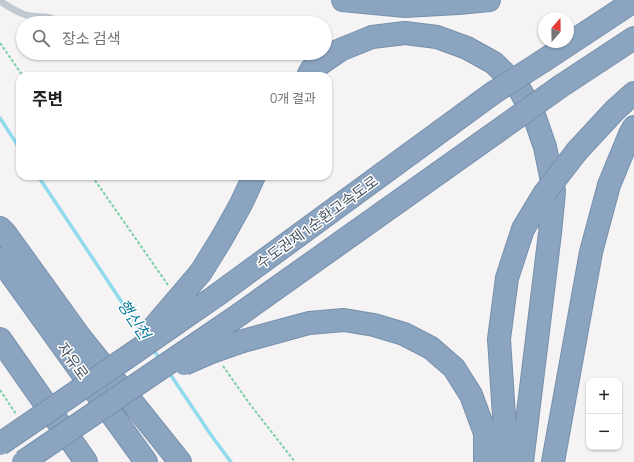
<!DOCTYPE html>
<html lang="ko">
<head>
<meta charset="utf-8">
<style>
	:root { --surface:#fff; --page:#f2f2f2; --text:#202124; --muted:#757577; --line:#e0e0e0 }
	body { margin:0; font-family:"Titillium Web","Noto Sans KR",sans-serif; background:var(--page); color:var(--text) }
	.controls { position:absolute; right:12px; bottom:12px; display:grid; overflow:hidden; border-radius:8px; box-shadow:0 1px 3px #0004 }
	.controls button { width:36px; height:36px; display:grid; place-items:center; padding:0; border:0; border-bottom:1px solid var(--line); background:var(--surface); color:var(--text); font:20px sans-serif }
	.compass { position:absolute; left:538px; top:12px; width:36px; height:36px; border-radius:50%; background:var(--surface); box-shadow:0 1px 3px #0004; rotate:20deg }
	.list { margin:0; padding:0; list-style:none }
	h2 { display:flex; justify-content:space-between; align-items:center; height:52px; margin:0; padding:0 16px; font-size:17px }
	h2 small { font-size:13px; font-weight:400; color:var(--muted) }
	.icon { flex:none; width:22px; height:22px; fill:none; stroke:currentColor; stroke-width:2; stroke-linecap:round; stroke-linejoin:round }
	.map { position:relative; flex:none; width:634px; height:462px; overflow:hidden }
	.search { position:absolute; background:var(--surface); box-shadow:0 1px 3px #0004; left:16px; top:16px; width:316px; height:44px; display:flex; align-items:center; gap:10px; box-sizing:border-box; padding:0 14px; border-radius:22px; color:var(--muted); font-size:15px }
	.panel { position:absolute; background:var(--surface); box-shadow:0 1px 3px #0004; left:16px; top:72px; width:316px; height:108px; border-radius:12px }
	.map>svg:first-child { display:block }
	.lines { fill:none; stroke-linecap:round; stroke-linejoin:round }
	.stream { stroke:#90daee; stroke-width:3.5 }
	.highway-casing { stroke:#7690ad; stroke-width:24 }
	.path { stroke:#7ad0a6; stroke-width:2; stroke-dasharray:3 2; stroke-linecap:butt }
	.lane { stroke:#c1cad2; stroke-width:7 }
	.highway { stroke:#8ba5c1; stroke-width:22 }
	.highway-bridge-casing { stroke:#7690ad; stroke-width:24; stroke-linecap:butt }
	.highway-bridge { stroke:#8ba5c1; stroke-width:22 }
	.labels { text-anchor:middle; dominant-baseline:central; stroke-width:3; stroke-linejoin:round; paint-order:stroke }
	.street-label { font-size:15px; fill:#4a5661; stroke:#fff }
	.water-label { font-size:16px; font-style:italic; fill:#0c7c9b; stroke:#fff }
</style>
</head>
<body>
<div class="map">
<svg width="634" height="462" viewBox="0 0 634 462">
	<rect width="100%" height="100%" fill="#f5f3f3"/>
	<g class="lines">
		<path class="stream" d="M0,118L20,149
			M38,176L141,331
			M152,348L160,359
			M168,371L211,435L231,462"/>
		<g class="highway-casing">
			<path id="highway" d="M343,0L405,6L458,3L489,0
				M543,61L634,1
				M308,76L311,70L340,50L372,37L405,33L437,37L467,48L494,63L519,88L535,118L545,147L554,191L550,233L522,462
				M561,86L634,38
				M577,151L615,110L634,93
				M0,228L5,233L80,337L180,462
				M0,259L146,462
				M201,272L222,238L241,204L254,176
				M217,295L493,93
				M233,319L516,118
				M0,339L86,462
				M243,341L309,323L344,320L374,325L404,334L431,348L454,368L471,395L485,433V462
				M507,462L499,339L507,278L523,229L544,194
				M553,462L591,252L609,185L630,134L634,127"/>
		</g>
		<path class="path" d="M0,43L23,76
			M92,176L168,285
			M223,366L249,403L295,462
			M0,390L16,414"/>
		<path class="lane" d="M0,1C9,7 16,12 26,15C40,19 47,13 60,23"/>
		<use href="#highway" class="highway"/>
		<g class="highway-bridge-casing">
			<path id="highway-bridge" d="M493,93L543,61
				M516,118L561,86
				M544,194L577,151
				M148,334L201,272
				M184,364L209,353L243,341
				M0,444L129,356L217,295
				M23,462L233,319"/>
		</g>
		<use href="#highway-bridge" class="highway-bridge"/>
	</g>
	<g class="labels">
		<g class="street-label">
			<text transform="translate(317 222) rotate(-36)">수도권제1순환고속도로</text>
			<text transform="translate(73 361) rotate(54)">자유로</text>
		</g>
		<g class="water-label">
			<text transform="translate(134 319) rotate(56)">행신천</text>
		</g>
	</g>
</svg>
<div class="controls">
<button>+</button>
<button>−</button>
</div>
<svg class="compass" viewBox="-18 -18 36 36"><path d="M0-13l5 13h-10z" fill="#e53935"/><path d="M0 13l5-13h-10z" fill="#757577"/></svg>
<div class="search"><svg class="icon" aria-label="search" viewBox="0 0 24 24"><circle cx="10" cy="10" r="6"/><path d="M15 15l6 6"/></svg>장소 검색</div>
<section class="panel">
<h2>주변<small>0개 결과</small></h2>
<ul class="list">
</ul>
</section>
</div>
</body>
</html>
